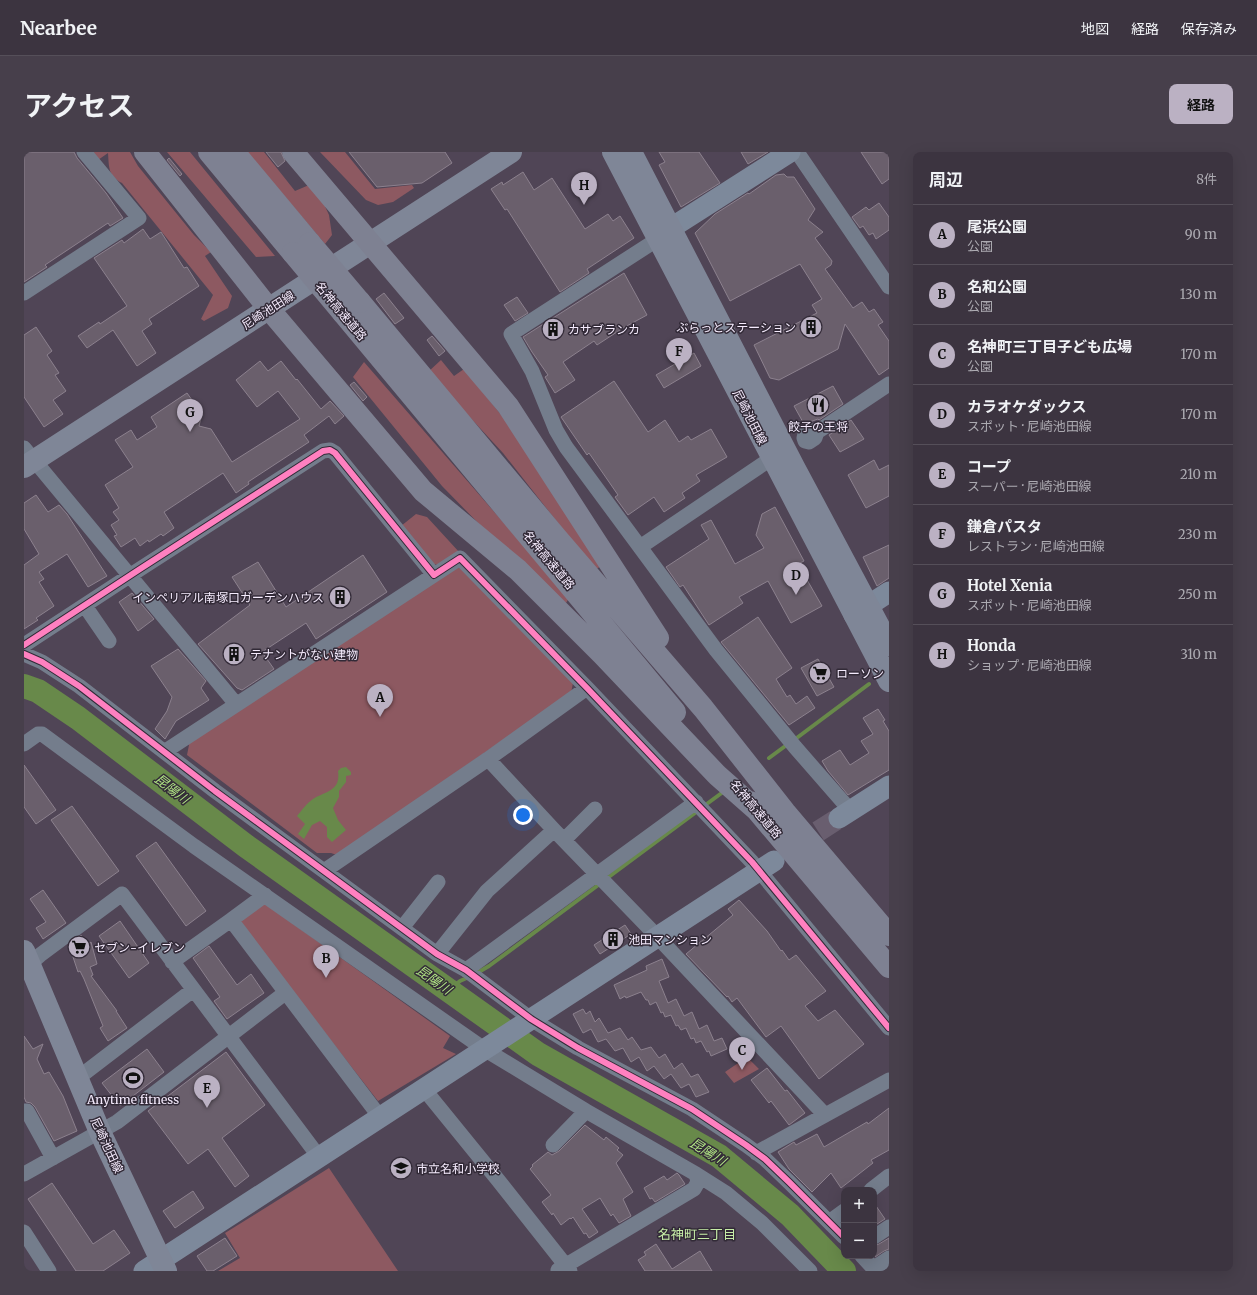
<!DOCTYPE html>
<html lang="ja">
<head>
<meta charset="utf-8">
<style>
	:root { --surface:#3c3440; --page:#473f4b; --text:#f1f3f6; --muted:#acaab1; --line:#554f59; --accent:#bbb1c3 }
	body { margin:0; font-family:Merriweather,"Noto Sans JP",serif; background:var(--page); color:var(--text) }
	.controls { position:absolute; right:12px; bottom:12px; display:grid; overflow:hidden; border-radius:8px; box-shadow:0 4px 16px #0002 }
	.controls button { width:36px; height:36px; display:grid; place-items:center; padding:0; border:0; border-bottom:1px solid var(--line); background:var(--surface); color:var(--text); font:20px sans-serif }
	.you { position:absolute; left:499px; top:663px; width:14px; height:14px; margin:-10px; border:3px solid #fff; border-radius:50%; background:#1a73e8; box-shadow:0 0 0 6px #1a73e833 }
	.badge { display:grid; place-items:center; width:26px; height:26px; border-radius:50%; background:var(--accent); color:#111; font-size:13px; font-weight:700 }
	.pin { position:absolute; translate:-50% -33px; filter:drop-shadow(0 1px 2px #0008) }
	.pin::after { content:''; position:absolute; top:21px; width:14px; height:12px; background:inherit; clip-path:polygon(0 0,100% 0,50% 100%) }
	.list { margin:0; padding:0; list-style:none }
	h2 { display:flex; justify-content:space-between; align-items:center; height:52px; margin:0; padding:0 16px; font-size:17px }
	h2 small { font-size:13px; font-weight:400; color:var(--muted) }
	.list li { display:grid; grid-template-columns:26px 1fr auto; gap:12px; align-items:center; box-sizing:border-box; height:60px; padding:0 16px; border-top:1px solid var(--line) }
	.list b { display:block; font-size:15px; white-space:nowrap }
	.list p { margin:0; font-size:13px; white-space:nowrap; color:var(--muted) }
	.list em { font-size:13px; font-style:normal; color:var(--muted) }
	.map { position:relative; flex:none; width:865px; height:1119px; overflow:hidden; border-radius:8px }
	header { display:flex; align-items:center; gap:24px; box-sizing:border-box; height:56px; padding:0 20px; background:var(--surface); border-bottom:1px solid var(--line) }
	header strong { font-size:19px }
	nav { display:flex; gap:22px; margin-inline-start:auto; font-size:14px }
	.intro { display:flex; align-items:center; justify-content:space-between; box-sizing:border-box; height:96px; padding:0 24px }
	h1 { margin:0; font-size:28px }
	.button { padding:10px 18px; border-radius:8px; background:var(--accent); color:#111; font-size:14px; font-weight:700 }
	main { display:flex; gap:24px; padding:0 24px }
	aside { flex:1; background:var(--surface); border-radius:8px; box-shadow:0 4px 16px #0002 }
	.map>svg:first-child { display:block }
	.green { fill:#8d5961 }
	.water { fill:#68894a }
	.lines { fill:none; stroke-linecap:round; stroke-linejoin:round }
	.stream { stroke:#68894a; stroke-width:4 }
	.river { stroke:#68894a; stroke-width:24 }
	.building { fill:#6a5f6c; stroke:#8c818e }
	.secondary-tunnel { stroke:#695e6f; stroke-width:21; stroke-dasharray:21 10; stroke-linecap:butt }
	.street { stroke:#747d8c; stroke-width:15 }
	.secondary { stroke:#7d899b; stroke-width:21 }
	.primary { stroke:#7f8697; stroke-width:22 }
	.highway { stroke:#7e8192; stroke-width:22 }
	.highway-bridge { stroke:#7e8192; stroke-width:22 }
	.cycleway-casing { stroke:#322a37; stroke-width:8 }
	.cycleway { stroke:#ff80c0; stroke-width:6 }
	.labels { text-anchor:middle; dominant-baseline:central; stroke-width:3; stroke-linejoin:round; paint-order:stroke }
	.street-label { font-size:12px; fill:#f5ebfd; stroke:#322a37 }
	.poi-label { font-size:12px; fill:#f5ebfd; stroke:#322a37; text-anchor:start }
	.water-label { font-size:13px; font-style:italic; fill:#b2e785; stroke:#322a37 }
	.neighbourhood-label { font-size:13px; fill:#c6eda7; stroke:#322a37 }
</style>
</head>
<body>
<header>
<strong>Nearbee</strong>
<nav><a>地図</a><a>経路</a><a>保存済み</a></nav>
</header>
<div class="intro"><h1>アクセス</h1><a class="button">経路</a></div>
<main>
<div class="map">
<svg width="865" height="1119" viewBox="0 0 865 1119">
	<rect width="100%" height="100%" fill="#504556"/>
	<path class="green" d="M67,0H106L114,14L170,83L187,100L181,104L208,144L204,156L180,169L177,167L189,143L98,31C84,24 85,15 84,1L74,8Z
		M143,0H166L251,104L232,105Z
		M223,0H240L271,39L285,33L299,50L305,63L308,83L301,92Z
		M296,0H321L351,37L388,33L390,36L369,50L354,53L342,48Z
		M417,208L430,224L440,217L491,280L580,412L571,418L479,301L404,220Z
		M340,210L545,446L542,451L462,379L418,334L329,225Z
		M392,362L403,365L436,401L416,413L408,412L377,374Z
		M437,413L549,531L547,541L313,703L307,701H293L163,603L165,593L163,590Z
		M240,751L426,884L419,896L432,902L354,949L214,769Z
		M723,905L735,917L710,931L701,920Z
		M305,1016L374,1119H194L216,1106L201,1081Z"/>
	<path class="water" d="M322,615L327,620V623L322,624V630L315,639V645L309,656L314,668L322,678L308,690L303,685V675L296,669L288,673L280,687L274,682L281,672L273,664C278,658 283,651 289,647C302,639 317,639 314,619L317,616Z"/>
	<g class="lines">
		<path class="stream" d="M770,588L845,532
			M745,606L764,592
			M680,654L699,640
			M582,727L675,658
			M453,821L465,814L577,731
			M424,839L436,829L445,825"/>
		<path class="river" d="M0,534L14,539L54,566L222,694L514,902L695,1004L766,1063L820,1119"/>
	</g>
	<path class="building" d="M0,0H50L53,6L82,41L99,66L86,74L84,71L21,113L23,115L0,130Z
		M242,0H257L261,9L254,15Z
		M325,0H421L428,11L398,31L353,35Z
		M635,0H675L696,31L657,55L635,13L641,10Z
		M717,0H744L724,12Z
		M837,0H862L865,5V27L858,32Z
		M145,6L158,22L156,24L143,8Z
		M499,20L510,38L528,26L561,77L584,62L589,69L596,64L610,86L563,117L565,121L536,140L483,57L481,58L467,37L478,30L479,33Z
		M760,22L763,25H770L791,57L784,68L799,80L791,86L808,109L807,113L801,117L829,156L838,150L845,160L850,157L859,170L854,173L865,189V216L855,223L821,172L814,197L755,228L746,226L730,193L793,161L788,153L798,147L776,112L706,149L671,81L691,62L724,41L725,42L752,23Z
		M855,51L865,65V78L852,87L849,81L845,83L839,74L836,76L828,65L842,55L845,58Z
		M119,77L126,87L137,80L160,116L163,115L175,134L125,167L128,172L118,179L132,201L113,214L89,178L63,196L54,184L75,170L76,172L103,154L70,106L98,88L100,91Z
		M600,121L623,163L599,176L573,193L570,189L539,210L551,228L531,241L521,225L524,223L508,200L499,185Z
		M360,141L380,166L371,172L352,147Z
		M493,145L504,161L491,169L480,153Z
		M12,175L28,199L23,203L35,221L31,223L42,239L29,248L39,262L20,275L0,245V183Z
		M408,184L421,199L415,204L403,188Z
		M670,201L677,214L640,236L632,223Z
		M236,209L244,219L257,209L272,228L273,227L297,257L306,249L320,264L311,272L305,264L280,283L285,290L224,330L225,332L212,341L199,321L140,360L150,376L139,384L137,382L125,390L124,388L116,394L111,386L97,395L90,384L93,383L87,373L95,368L89,360L95,356L81,333L109,315L91,288L107,278L113,288L133,275L127,265L163,241L178,262L175,274L187,277L208,310L276,267L254,239L233,255L212,228Z
		M590,229L624,280L641,268L655,290L664,284L667,288L687,277L703,305L672,323L676,329L658,341L661,346L640,360L630,345L604,363L591,345L594,343L565,301L563,303L537,265Z
		M330,230L343,245L339,249L326,233Z
		M809,234L819,252L795,268L794,267L780,272L770,254Z
		M827,268L840,287L816,300L805,283Z
		M850,308L855,318L865,313V344L842,356L824,323Z
		M12,343L24,360L35,353L43,362L83,424L64,435L43,402L15,420L20,427L15,430L30,454L12,466L14,468L0,477V413L15,402L0,377V351Z
		M751,355L780,409L774,412L798,454L767,471L744,429L715,445L719,451L685,473L659,433L656,435L642,415L685,387L677,373L687,368L711,412L740,396L732,383L738,362Z
		M865,393V426L853,434L839,405Z
		M339,403L363,440L292,487L282,471L238,500L250,517L218,538L213,536L174,492L226,453L208,425L234,410L262,455Z
		M108,441L130,467L114,479L95,450Z
		M734,465L768,516L752,527L763,545L766,543L772,552L783,544L791,556L765,573L697,490Z
		M154,497L182,529L177,536L185,548L152,569L141,587L131,577L143,559L148,545L127,514Z
		M794,507L810,535L793,544L777,516Z
		M854,557L861,568L859,569L865,579V618L824,643L804,619L798,609L816,598L826,613L845,601L837,589L849,582L839,566Z
		M0,613L32,658L12,672L0,655Z
		M48,654L95,719L74,734L27,668Z
		M132,690L182,759L162,774L112,704Z
		M19,738L42,771L19,787L12,776L22,770L6,747Z
		M715,748L743,779L757,799L758,798L765,808L772,803L802,839L781,854L794,869L811,858L840,892L795,927L757,874L742,885L713,846L708,850L704,844L703,845L662,802L709,763L704,757Z
		M96,769L125,811L105,826L75,784Z
		M601,773L607,782L576,802L570,793Z
		M57,783L64,792L67,790L73,812L66,815L69,823L67,824L93,859H92L103,876L84,889L76,876L79,874L60,827L56,819L54,820L45,793Z
		M185,794L213,833L227,822L240,841L203,867L190,849L196,845L169,806Z
		M638,807L645,825L635,829L644,851L652,847L660,864L668,860L675,877L683,873L690,889L698,886L703,897L687,904L685,899L683,900L677,889L672,891L670,886L667,887L662,876L657,878L654,873L652,874L647,863L641,865L639,860L637,861L632,850L626,853L624,848H622L617,840L602,846L601,844L596,847L590,833L623,818L622,814Z
		M559,857L562,862L566,859L571,870L575,866L584,881L596,876L604,888L608,885L617,898L627,895L635,906L641,902L650,917L658,911L667,925L674,922L685,940L672,945L665,932L657,936L647,922L640,927L630,914L623,919L615,905L607,910L599,896L591,899L582,887L574,890L567,877L559,881L549,862Z
		M0,884L9,897L19,892L13,907L20,922L25,920L39,944L53,979L30,989L11,955L7,951L2,950L0,945Z
		M123,897L140,920L96,954L78,931Z
		M202,900L241,953L198,986L225,1024L211,1035L184,997L164,1012L124,959Z
		M743,916L761,939L763,938L781,961L765,973L747,949L745,951L727,928Z
		M865,956V998L847,1008L849,1011L817,1036L807,1021L788,1040L765,1017L754,1000L770,990L772,993L793,982L800,995L843,970L844,972Z
		M561,973L580,988L582,985L595,996L593,998L599,1003L592,1011L609,1040L599,1047L607,1064L595,1071L589,1062L587,1064L576,1046L558,1057L574,1080L565,1086L562,1081L560,1082L549,1065L547,1067L546,1066L537,1073L529,1061L528,1063L518,1050L527,1043L506,1017L509,1014L508,1013L524,1000L528,1003L535,999Z
		M653,1021L655,1023L661,1032L631,1050L628,1046L626,1047L620,1036L640,1024L643,1028Z
		M28,1031L69,1092L90,1078L106,1101L79,1119H52L4,1047Z
		M169,1039L180,1056L151,1076L139,1059Z
		M850,1051L861,1067L850,1074Z
		M201,1086L213,1104L189,1119H183L173,1104Z
		M865,1086V1097L860,1099L851,1105L850,1094L855,1092Z
		M632,1092L648,1117L676,1099L688,1119H621L614,1108L622,1103L620,1100Z"/>
	<g class="lines">
		<path class="secondary-tunnel" d="M768,696L815,666"/>
		<path class="street" d="M773,0L865,135
			M634,87L487,182L508,219L532,278L542,295L692,498L771,595L826,658
			M0,141L115,66L60,0
			M793,280L786,279L781,282L780,286L781,289L785,290L791,286L793,280L865,232
			M0,296L212,552
			M616,395L748,306
			M61,454L85,489
			M0,493L116,417L299,299L306,298L311,301L410,423L436,406L563,536L728,710L865,876
			M0,502L18,510L55,534L191,639L300,719L413,802L442,818L507,867L554,896L668,957L722,993L741,1007L765,1030L820,1085
			M0,592L14,582H18L170,694L460,897L562,959L672,1022L702,1041L738,1071L786,1119
			M140,600L410,423
			M464,607L530,678L626,777L801,963
			M540,688L571,657
			M300,719L464,607L563,536
			M207,768L241,743
			M378,776L414,730
			M413,802L463,739L530,678
			M148,810L207,768L356,965
			M0,817L16,803L98,742L295,1005
			M442,818L672,650
			M54,926L169,838
			M400,937L474,1028L546,1119
			M0,959H3L29,1006
			M529,993L562,959
			M732,1001L865,928
			M0,1022L93,970L261,841
			M847,1038L865,1024
			M805,1070L820,1059
			M0,1080L25,1119
			M850,1085L865,1075
			M838,1104L852,1119
			M850,1116L865,1106
			M534,1118L670,1037L674,1030L672,1022"/>
		<path class="secondary" d="M647,76L766,0
			M830,463L865,440
			M815,666L865,634
			M120,1119L750,709"/>
		<path class="primary" d="M589,0L865,529
			M607,0L770,315L865,493
			M0,315L487,0
			M0,799L76,980L142,1119"/>
		<path class="highway" d="M121,0L245,157L399,339L494,418L578,502L693,623L735,660
			M185,0L269,101
			M210,0L286,91
			M269,0L484,254L634,486
			M336,150L532,385L679,556L761,660L865,783
			M319,161L651,560
			M726,650L865,815"/>
		<path class="highway-bridge" d="M286,91L336,150
			M269,101L319,161"/>
		<g class="cycleway-casing">
			<path id="cycleway" d="M0,493L116,417L299,299L306,298L311,301L410,423L436,406L563,536L728,710L865,876
				M0,502L18,510L55,534L191,639L300,719L413,802L442,818L507,867L554,896L668,957L722,993L741,1007L765,1030L820,1085"/>
		</g>
		<use href="#cycleway" class="cycleway"/>
	</g>
	<defs>
		<g id="building-disc" transform="scale(1.15)"><circle r="9.5" fill="#bbb1c3" stroke="#322a37"/><path d="M-4-6H4V6H1V3H-1V6H-4ZM-2.5-4.3h1.7v1.8h-1.7ZM.8-4.3h1.7v1.8H.8ZM-2.5-1h1.7V.8h-1.7ZM.8-1h1.7V.8H.8Z" fill="#111"/></g>
		<g id="restaurant-disc" transform="scale(1.15)"><circle r="9.5" fill="#bbb1c3" stroke="#322a37"/><path d="M-5-6h1v4h1v-4h1v4h1v-4h1v5L-1.5 .5V6h-2V.5L-5-1ZM5-6V6H3V1.5H1.5Q1.5-4 5-6Z" fill="#111"/></g>
		<g id="supermarket-disc" transform="scale(1.15)"><circle r="9.5" fill="#bbb1c3" stroke="#322a37"/><path d="M-6-5.5h2.5l.6 2H6L4.5 2H-2.5L-4.4-4H-6ZM-1.5 3.2a1.3 1.3 0 1 0 .1 0ZM3 3.2a1.3 1.3 0 1 0 .1 0Z" fill="#111"/></g>
		<g id="stadium-disc" transform="scale(1.15)"><circle r="9.5" fill="#bbb1c3" stroke="#322a37"/><path d="M0-5a6.5 5 0 1 0 0 10a6.5 5 0 1 0 0-10ZM-3.5-1.8h7v3.6h-7Z" fill="#111"/></g>
		<g id="school-disc" transform="scale(1.15)"><circle r="9.5" fill="#bbb1c3" stroke="#322a37"/><path d="M0-5L7-2L0 1L-7-2ZM-4 1L0 2.5L4 1V4Q0 6-4 4Z" fill="#111"/></g>
	</defs>
	<g fill-rule="evenodd">
		<use href="#building-disc" x="787" y="175"/>
		<use href="#building-disc" x="529" y="177"/>
		<use href="#restaurant-disc" x="794" y="253"/>
		<use href="#building-disc" x="316" y="445"/>
		<use href="#building-disc" x="210" y="502"/>
		<use href="#supermarket-disc" x="796" y="521"/>
		<use href="#building-disc" x="589" y="787"/>
		<use href="#supermarket-disc" x="55" y="795"/>
		<use href="#stadium-disc" x="109" y="926"/>
		<use href="#school-disc" x="377" y="1016"/>
	</g>
	<g class="labels">
		<g class="street-label">
			<text transform="translate(244 158) rotate(-33)">尼崎池田線</text>
			<text transform="translate(317 159) rotate(50)">名神高速道路</text>
			<text transform="translate(726 265) rotate(63)">尼崎池田線</text>
			<text transform="translate(525 408) rotate(50)">名神高速道路</text>
			<text transform="translate(732 657) rotate(50)">名神高速道路</text>
			<text transform="translate(83 993) rotate(65)">尼崎池田線</text>
		</g>
		<g class="poi-label">
			<text x="772" y="175" text-anchor="end">ぶらっとステーション</text>
			<text x="544" y="177">カサブランカ</text>
			<text x="794" y="274" text-anchor="middle">餃子の王将</text>
			<text x="300" y="445" text-anchor="end">インペリアル南塚口ガーデンハウス</text>
			<text x="226" y="502">テナントがない建物</text>
			<text x="812" y="521">ローソン</text>
			<text x="604" y="787">池田マンション</text>
			<text x="70" y="795">セブン-イレブン</text>
			<text x="109" y="947" text-anchor="middle">Anytime fitness</text>
			<text x="392" y="1016">市立名和小学校</text>
		</g>
		<g class="water-label">
			<text transform="translate(148 637) rotate(37)">昆陽川</text>
			<text transform="translate(410 828) rotate(35)">昆陽川</text>
			<text transform="translate(684 1000) rotate(32)">昆陽川</text>
		</g>
		<g class="neighbourhood-label">
			<text x="673" y="1082">名神町三丁目</text>
		</g>
	</g>
</svg>
<div class="controls">
<button>+</button>
<button>−</button>
</div>
<div class="you"></div>
<div class="pin badge" style="left:356px;top:565px">A</div>
<div class="pin badge" style="left:302px;top:826px">B</div>
<div class="pin badge" style="left:718px;top:918px">C</div>
<div class="pin badge" style="left:772px;top:443px">D</div>
<div class="pin badge" style="left:183px;top:956px">E</div>
<div class="pin badge" style="left:655px;top:219px">F</div>
<div class="pin badge" style="left:166px;top:280px">G</div>
<div class="pin badge" style="left:560px;top:53px">H</div>
</div>
<aside>
<h2>周辺<small>8件</small></h2>
<ul class="list">
<li><span class="badge">A</span><div><b>尾浜公園</b><p>公園</p></div><em>90 m</em></li>
<li><span class="badge">B</span><div><b>名和公園</b><p>公園</p></div><em>130 m</em></li>
<li><span class="badge">C</span><div><b>名神町三丁目子ども広場</b><p>公園</p></div><em>170 m</em></li>
<li><span class="badge">D</span><div><b>カラオケダックス</b><p>スポット · 尼崎池田線</p></div><em>170 m</em></li>
<li><span class="badge">E</span><div><b>コープ</b><p>スーパー · 尼崎池田線</p></div><em>210 m</em></li>
<li><span class="badge">F</span><div><b>鎌倉パスタ</b><p>レストラン · 尼崎池田線</p></div><em>230 m</em></li>
<li><span class="badge">G</span><div><b>Hotel Xenia</b><p>スポット · 尼崎池田線</p></div><em>250 m</em></li>
<li><span class="badge">H</span><div><b>Honda</b><p>ショップ · 尼崎池田線</p></div><em>310 m</em></li>
</ul>
</aside>
</main>
</body>
</html>
